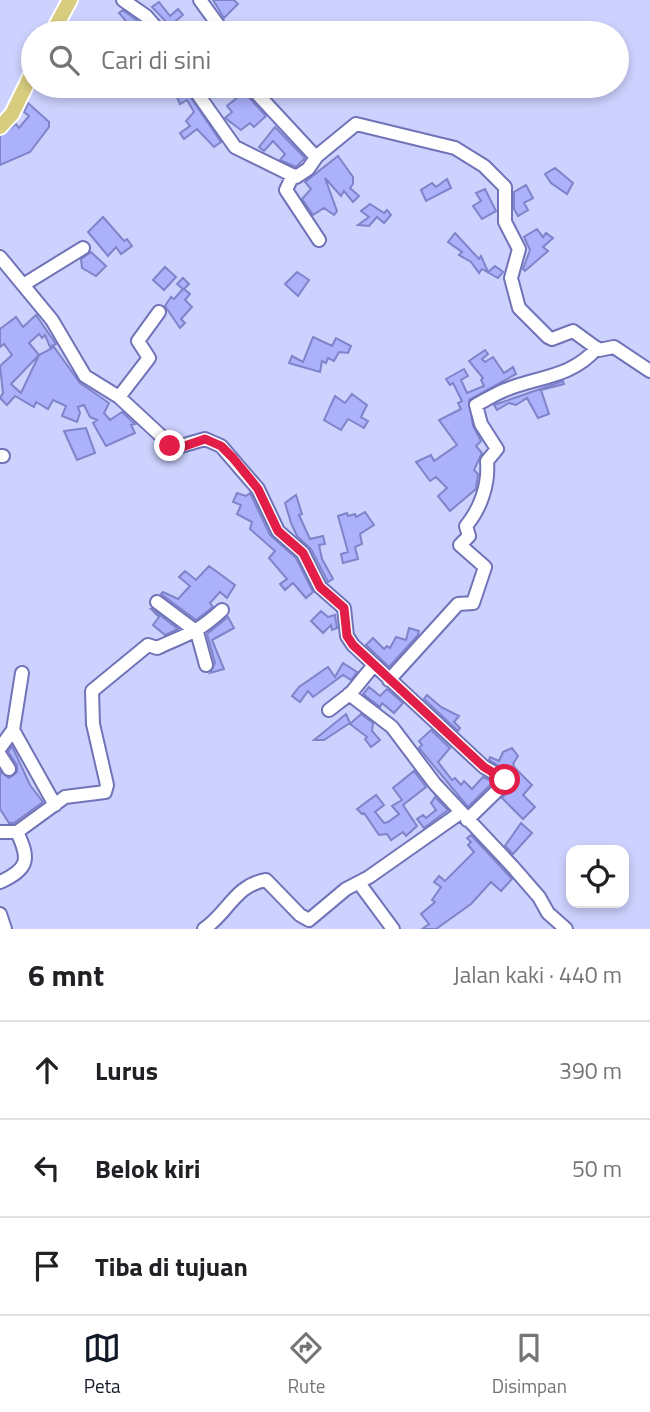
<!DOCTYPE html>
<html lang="id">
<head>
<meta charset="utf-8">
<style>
	:root { --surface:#fff; --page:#f2f2f2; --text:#202124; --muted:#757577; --line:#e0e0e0; --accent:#111827 }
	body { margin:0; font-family:"Titillium Web",sans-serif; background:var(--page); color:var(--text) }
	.controls { position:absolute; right:21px; bottom:21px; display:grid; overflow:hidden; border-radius:14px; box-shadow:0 4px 10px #0003 }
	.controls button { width:63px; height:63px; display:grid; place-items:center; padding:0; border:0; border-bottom:2px solid var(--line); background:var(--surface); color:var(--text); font:35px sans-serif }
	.stop { position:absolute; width:21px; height:21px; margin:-16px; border:5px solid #e11d48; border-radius:50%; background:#fff }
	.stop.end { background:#e11d48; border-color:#fff; box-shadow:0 2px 7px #0008 }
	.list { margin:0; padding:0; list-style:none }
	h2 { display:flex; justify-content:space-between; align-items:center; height:91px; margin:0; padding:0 28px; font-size:30px }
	h2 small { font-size:23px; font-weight:400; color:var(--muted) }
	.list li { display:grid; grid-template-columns:46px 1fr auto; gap:21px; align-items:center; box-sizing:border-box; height:98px; padding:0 28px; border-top:2px solid var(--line) }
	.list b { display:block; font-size:26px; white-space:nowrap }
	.list em { font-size:23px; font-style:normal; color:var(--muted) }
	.icon { flex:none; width:38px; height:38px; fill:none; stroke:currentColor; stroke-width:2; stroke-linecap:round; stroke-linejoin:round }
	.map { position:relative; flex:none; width:650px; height:929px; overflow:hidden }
	.search { position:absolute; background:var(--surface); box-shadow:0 4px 10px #0003; left:21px; right:21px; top:21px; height:77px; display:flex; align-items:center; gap:18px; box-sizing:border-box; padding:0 24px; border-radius:38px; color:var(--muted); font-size:26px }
	.sheet { height:385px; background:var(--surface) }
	nav { display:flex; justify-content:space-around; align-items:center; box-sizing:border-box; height:98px; border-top:2px solid var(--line); background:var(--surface); font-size:19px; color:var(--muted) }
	nav a { display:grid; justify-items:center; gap:4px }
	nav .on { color:var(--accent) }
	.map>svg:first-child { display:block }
	.building { fill:#abb1fa; stroke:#7f83c9; stroke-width:2 }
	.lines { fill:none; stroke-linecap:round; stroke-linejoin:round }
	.minor-casing { stroke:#7073b8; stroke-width:16 }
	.major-casing { stroke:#fff; stroke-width:18 }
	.minor { stroke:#fff; stroke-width:12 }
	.major { stroke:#d8cd7f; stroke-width:14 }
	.route { stroke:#e11d48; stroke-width:9 }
</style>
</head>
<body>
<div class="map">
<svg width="650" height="929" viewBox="0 0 650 929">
	<rect width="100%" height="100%" fill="#ccd1fe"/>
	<path class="building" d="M213,0H234L238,4L224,18Z
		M159,2L170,16L178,9L183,15L170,26L152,7Z
		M123,10L140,23L150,33H136L119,13Z
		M172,86H183L221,142L214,147L197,129L184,139L180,133L190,126L186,121L194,112L187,100L180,104Z
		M244,92L266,116L254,127L250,123L241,130L225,118L232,112L227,106Z
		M28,103L49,122V127L30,152L0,165V136L16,124L19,128L29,116L24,112Z
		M275,127L305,158L296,167L280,160L285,154L273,141L264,151L259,147Z
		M338,156L353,177V184L350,188L359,196L353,202L344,191L341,196L325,178L337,211L334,215L324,208L313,215L302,199L311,189L305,182Z
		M555,168L573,183L567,194L551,183L545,174Z
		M447,179L451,188L426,201L421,190L432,183L436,187Z
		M526,185L533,198L524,203L528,210L518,216L514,209V192Z
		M485,189L496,211L482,219L473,206L481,201L476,193Z
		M370,204L384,213L387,210L391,215L384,223L377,217L369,226L358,225L369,217L361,211Z
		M103,217L124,241L127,239L132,246L121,254L116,247L108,256L88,232Z
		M537,229L543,237L546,233L553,238L543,247L548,251L525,271L523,269L530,250L524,237Z
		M455,233L479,259L481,256L488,272L495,266L503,272L498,278L482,269L479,273L471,262L459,255L462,252L448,242Z
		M91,252L106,266L96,276L82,268L81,259Z
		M165,267L176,277L164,290L153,280Z
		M297,272L309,280L298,296L285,284Z
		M183,278L189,284L184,289L190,294L185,300L192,307L181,319L185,323L180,328L165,306L171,297L174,299L183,289L177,284Z
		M36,315L56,344L50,347L45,335L42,338L39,334L29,343L39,355L11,384L21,393L39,355L54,347L80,383L109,403L104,413L110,420L122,412L135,424L131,425L135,433L106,446L93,423L97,420L90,417L84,405L78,407L80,413L77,422L62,416L66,406L53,400L48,409L36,402L34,407L15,396L7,405L0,398L3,393L0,366L12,355L4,344L0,347V329L16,317L23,327Z
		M313,337L332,346L336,338L351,346L348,353L339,352L334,361L328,358L326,363L322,361L320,372L289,363L292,356L303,362Z
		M485,350L488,354L482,359L485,362L493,357L504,373L513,367L516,374L469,400L473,426L481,441L476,446L482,453L474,470L478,474L476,489L450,511L438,496L447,488L436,477L430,481L416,462L431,455L434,461L457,445L439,420L461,409L458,403L462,401L453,383L450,385L446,379L464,369L468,376L461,380L467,393L484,386L481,380L483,378L469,361Z
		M563,381L564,384L541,390L549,414L538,418L527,398L516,405L509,403L497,410L494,405Z
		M352,394L367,405L361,417L368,421L364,428L348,419L341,430L324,420L335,396L345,403Z
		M86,428L95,453L77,460L64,431Z
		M237,493L246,496L250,493L270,535L296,558L313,592L306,598L293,583L285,590L280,584L287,579L269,558L275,551L250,529L252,522L237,514L241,505L233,502Z
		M296,495L302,514L299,515L310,539L323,536L325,544L319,545L322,559L333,579L328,582L311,549L297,536L291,523L285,503Z
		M365,512L374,525L360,534L362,544L355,547L358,559L343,563L341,554L348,552L338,516L347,513L348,516L355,514L356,517Z
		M209,566L235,585L227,598L220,592L210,603L213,607L196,620L161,594L163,592L178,599L190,586L179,577L185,571L196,580Z
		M151,609H152L178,629L165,635L153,625L159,617Z
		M321,611L328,617L335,615L337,628L332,630L331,625L323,633L311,621Z
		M228,617L234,628L212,640L224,669L210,673L215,663L207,634Z
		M409,628L419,631L418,635L389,667L366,645L373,638L384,649L387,646L390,648L396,637L406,640Z
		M343,663L357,672L351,680L343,675L313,697L308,691L300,702L292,696L299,687L328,667L335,677Z
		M369,687L380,696L387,689L403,703L394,713L382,703L380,707L363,694Z
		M427,695L441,707L459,716L454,722L460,728L458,731L424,699Z
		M346,714L350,723L324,740H314Z
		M361,714L373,723L372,731L380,740L371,747L365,739L367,737L350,724Z
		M431,730L450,748L438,762L452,780L455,778L461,785L464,781L472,789L483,777L493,782L468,807L419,748L422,745L419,741Z
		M12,746L30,785L43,802L14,823H9L0,809V771L9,778L17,772V765L8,752Z
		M512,748L518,756L513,764L515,768L532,785L523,795L535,807L523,819L502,798L512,786L513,775L489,760L490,757L499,761L503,752Z
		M414,771L426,787L403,805L417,826L406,836L403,832L391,840L387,834L379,835L364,813L362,814L357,809L376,795L384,805L375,812L384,823L388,822L399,814L392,806L402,800L393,788Z
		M435,797L448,810L424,828L417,819L423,815L426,818L436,810L431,803Z
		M521,823L532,833L513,854L505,846Z
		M471,835L512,879L501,891L491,882L471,904L436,929H422L429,924L421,914L435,902L432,900L441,887L434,882L439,876L445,881L474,852L468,845L471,842L467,838Z"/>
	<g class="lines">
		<g class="minor-casing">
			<path id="minor" d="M123,0L146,16L161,33
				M200,0L224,33
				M192,86L235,147L296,177L308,169L317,156
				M250,86L314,155L317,156L356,124L455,148L484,166L505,187V222L519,249L511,278L519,308L548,337L552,339L573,331L599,350L614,347L650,371
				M293,175L286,190L319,240
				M0,257L52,320L85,376L119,397L174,448L205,439L221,446L258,489L278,531L303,553L320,587L344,608L347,636L353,645L484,767L505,779L504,784L467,820
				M23,285L83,248
				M119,397L149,358L138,341L159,312
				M0,456H3
				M157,602L197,632L206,665
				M22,673L13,730L55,805
				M389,680L458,604L473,603L485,567L460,545L469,536L466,526C481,508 489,484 487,461L497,449L481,424L476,405C486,400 495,394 505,390C539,376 571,378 597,348
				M349,694L392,727L435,784L512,866L539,897L548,913L566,929
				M329,710L351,693L373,666
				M0,748L13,730
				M0,755L9,769
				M0,832H17L65,797L105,792L107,785L93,724L92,691L148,645L157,648C187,634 196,634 222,610
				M0,882C29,869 30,859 17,832
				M359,883L393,929
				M0,914L5,929
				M204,929C228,913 235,885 266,880L300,915L309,920L346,889L369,877L460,813"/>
		</g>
		<g class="major-casing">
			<path id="major" d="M52,33L70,0
				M0,127L12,114L33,71"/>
		</g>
		<use href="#minor" class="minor"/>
		<use href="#major" class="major"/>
	</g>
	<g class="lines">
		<path class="route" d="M170,446L179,448L205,439L221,446L233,458L258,489L278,531L303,553L320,587L344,608L347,636L353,645L484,767L505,780"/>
	</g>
</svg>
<div class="controls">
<button><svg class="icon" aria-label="locate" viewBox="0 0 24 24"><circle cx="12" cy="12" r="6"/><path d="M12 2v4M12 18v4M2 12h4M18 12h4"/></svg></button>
</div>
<div class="stop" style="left:505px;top:780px"></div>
<div class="stop end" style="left:170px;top:446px"></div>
<div class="search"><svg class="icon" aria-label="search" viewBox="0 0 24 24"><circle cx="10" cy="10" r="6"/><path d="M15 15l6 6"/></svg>Cari di sini</div>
</div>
<section class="sheet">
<h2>6 mnt<small>Jalan kaki · 440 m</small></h2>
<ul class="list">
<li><svg class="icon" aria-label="ahead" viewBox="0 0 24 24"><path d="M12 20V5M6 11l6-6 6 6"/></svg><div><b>Lurus</b></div><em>390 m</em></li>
<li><svg class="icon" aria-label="left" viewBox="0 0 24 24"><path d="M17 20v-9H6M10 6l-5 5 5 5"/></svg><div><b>Belok kiri</b></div><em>50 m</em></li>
<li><svg class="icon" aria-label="arrive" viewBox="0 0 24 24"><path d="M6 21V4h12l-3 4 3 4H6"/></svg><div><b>Tiba di tujuan</b></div></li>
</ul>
</section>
<nav>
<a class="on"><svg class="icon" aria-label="map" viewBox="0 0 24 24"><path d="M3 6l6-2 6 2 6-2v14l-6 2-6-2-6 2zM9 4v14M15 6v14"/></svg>Peta</a>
<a><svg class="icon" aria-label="directions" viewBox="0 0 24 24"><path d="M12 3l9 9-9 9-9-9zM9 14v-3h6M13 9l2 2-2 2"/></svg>Rute</a>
<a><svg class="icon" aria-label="saved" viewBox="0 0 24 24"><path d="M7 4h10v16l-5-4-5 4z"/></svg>Disimpan</a>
</nav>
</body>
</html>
